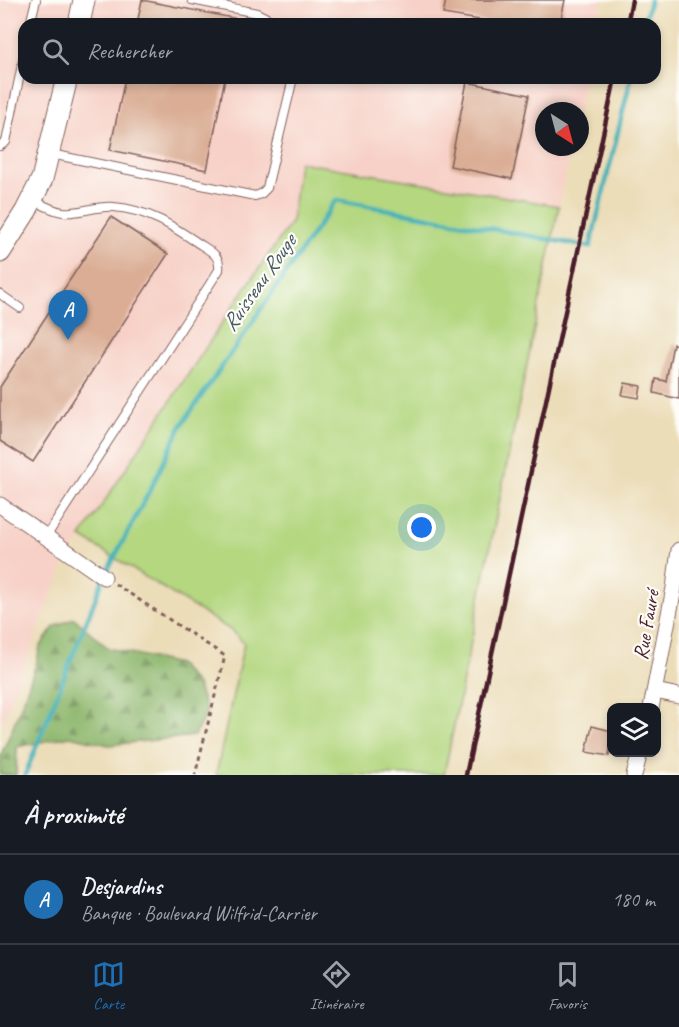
<!DOCTYPE html>
<html lang="fr">
<head>
<meta charset="utf-8">
<style>
	:root { --surface:#171b24; --page:#20242c; --text:#f1f3f6; --muted:#9ea1a6; --line:#363941; --accent:#1f6fb2 }
	body { margin:0; font-family:Caveat,sans-serif; background:var(--page); color:var(--text) }
	.controls { position:absolute; right:18px; bottom:18px; display:grid; overflow:hidden; border-radius:12px; box-shadow:0 3px 9px #0003 }
	.controls button { width:54px; height:54px; display:grid; place-items:center; padding:0; border:0; border-bottom:2px solid var(--line); background:var(--surface); color:var(--text); font:30px sans-serif }
	.compass { position:absolute; left:535px; top:102px; width:54px; height:54px; border-radius:50%; background:var(--surface); box-shadow:0 3px 9px #0003; rotate:144deg }
	.you { position:absolute; left:422px; top:528px; width:21px; height:21px; margin:-15px; border:4px solid #fff; border-radius:50%; background:#1a73e8; box-shadow:0 0 0 9px #1a73e833 }
	.badge { display:grid; place-items:center; width:39px; height:39px; border-radius:50%; background:var(--accent); color:#fff; font-size:20px; font-weight:700 }
	.pin { position:absolute; translate:-50% -50px; filter:drop-shadow(0 2px 3px #0008) }
	.pin::after { content:''; position:absolute; top:32px; width:21px; height:18px; background:inherit; clip-path:polygon(0 0,100% 0,50% 100%) }
	.list { margin:0; padding:0; list-style:none }
	h2 { display:flex; justify-content:space-between; align-items:center; height:78px; margin:0; padding:0 24px; font-size:26px }
	h2 small { font-size:20px; font-weight:400; color:var(--muted) }
	.list li { display:grid; grid-template-columns:39px 1fr auto; gap:18px; align-items:center; box-sizing:border-box; height:90px; padding:0 24px; border-top:2px solid var(--line) }
	.list b { display:block; font-size:22px; white-space:nowrap }
	.list p { margin:0; font-size:20px; white-space:nowrap; color:var(--muted) }
	.list em { font-size:20px; font-style:normal; color:var(--muted) }
	.icon { flex:none; width:33px; height:33px; fill:none; stroke:currentColor; stroke-width:2; stroke-linecap:round; stroke-linejoin:round }
	.map { position:relative; flex:none; width:679px; height:775px; overflow:hidden }
	.search { position:absolute; background:var(--surface); box-shadow:0 3px 9px #0003; left:18px; right:18px; top:18px; height:66px; display:flex; align-items:center; gap:15px; box-sizing:border-box; padding:0 21px; border-radius:18px; color:var(--muted); font-size:22px }
	.sheet { height:168px; background:var(--surface) }
	nav { display:flex; justify-content:space-around; align-items:center; box-sizing:border-box; height:84px; border-top:2px solid var(--line); background:var(--surface); font-size:16px; color:var(--muted) }
	nav a { display:grid; justify-items:center; gap:3px }
	nav .on { color:var(--accent) }
	.map>svg:first-child { display:block }
	.built { fill:#f7d1c7 }
	.green { fill:#b4d780; stroke:#7f7b56; stroke-width:1.5 }
	.forest { fill:url(#forest-firs); stroke:#6c6c4c; stroke-width:1.5 }
	.lines { fill:none; stroke-linecap:round; stroke-linejoin:round }
	.stream { stroke:#41b1b8; stroke-width:4.5 }
	.building { fill:#daad94 }
	.lane-casing { stroke:#83625d; stroke-width:10 }
	.street-casing { stroke:#83625d; stroke-width:17 }
	.secondary-casing { stroke:#83625d; stroke-width:23 }
	.path { stroke:#83625d; stroke-width:3; stroke-dasharray:4.5 4.5; stroke-linecap:butt }
	.lane { stroke:#fff; stroke-width:8 }
	.street { stroke:#fff; stroke-width:15 }
	.secondary { stroke:#fff; stroke-width:21 }
	.rail { stroke:#4a1f2b; stroke-width:4.5 }
	.labels { text-anchor:middle; dominant-baseline:central; stroke-width:4.5; stroke-linejoin:round; paint-order:stroke }
	.street-label { font-size:21px; fill:#4a1f2b; stroke:#fdfcf7 }
	.water-label { font-size:22px; font-style:italic; fill:#465963; stroke:#fdfcf7 }
</style>
</head>
<body>
<div class="map">
<svg width="679" height="775" viewBox="0 0 679 775">
	<defs>
		<pattern id="forest-firs" width="22" height="20" patternUnits="userSpaceOnUse" patternTransform="scale(1.5)"><rect width="22" height="20" fill="#8fb86e"/><path d="M5 1l3.5 6h-7zM16 11l3.5 6h-7z" fill="#77955b"/></pattern>
	</defs>
	<rect width="100%" height="100%" fill="#fdfcf7"/>
	<filter id="ink" filterUnits="userSpaceOnUse"><feTurbulence type="fractalNoise" baseFrequency=".0167" numOctaves="2"/><feDisplacementMap in="SourceGraphic" scale="12" xChannelSelector="R" yChannelSelector="G"/><feConvolveMatrix kernelMatrix="1 2 1 2 8 2 1 2 1" color-interpolation-filters="sRGB"/></filter>
	<filter id="wash" filterUnits="userSpaceOnUse"><feTurbulence type="fractalNoise" baseFrequency=".008" numOctaves="4" result="noise"/><feDisplacementMap in="SourceGraphic" scale="24" xChannelSelector="R" yChannelSelector="G"/><feGaussianBlur stdDeviation="1.35" result="paint"/><feColorMatrix in="noise" values="0 0 0 0 0 0 0 0 0 0 0 0 0 0 0 0 0 1.4 0 .05"/><feComposite in="paint" operator="in"/></filter>
	<g filter="url(#wash)">
		<rect width="100%" height="100%" fill="#ecddb9"/>
		<path class="built" d="M0,0H602L597,24H24V78H585L579,111H544V147H571L559,206L300,163L292,221L238,299L64,564L0,727Z"/>
		<path class="green" d="M299,162L559,206L444,775H216L244,643L229,629L81,537L238,299L292,221Z"/>
		<path class="forest" d="M74,618L108,648L178,664L197,685L207,712L194,736L109,745L70,736L17,747L16,775H0V758L18,714L36,665L40,647L54,627Z"/>
		<g class="lines">
			<path class="stream" d="M644,24L650,0
				M25,775L104,577L152,486L181,426L336,200L590,247L631,78"/>
		</g>
		<g id="blocks">
			<path class="building" d="M142,0L238,19L237,24H137Z
				M446,0H565L560,24H504L443,14Z
				M125,78H225L207,170L110,150Z
				M467,82L529,95L512,179L450,166Z
				M111,217L168,254L33,462L0,441V387Z
				M673,344L679,345V399L654,393L656,379L666,381Z
				M625,383L641,386L639,398L622,395Z
				M592,726L612,731L609,756L586,752Z"/>
		</g>
	</g>
	<g filter="url(#ink)">
		<use href="#blocks" fill-opacity="0" stroke="#83625d" stroke-width="1.5"/>
		<g class="lines">
			<g class="lane-casing">
				<path id="lane" d="M192,0L257,13L279,24
					M30,24L36,0
					M0,146L6,142L24,55
					M51,154L255,196L261,194L267,188L293,78
					M33,200C43,205 53,211 63,212C80,214 97,205 114,207C148,210 171,225 198,243C210,251 221,255 219,270L46,537
					M0,294L20,308"/>
			</g>
			<g class="street-casing">
				<path id="street" d="M0,505L104,577
					M655,691L679,696
					M651,708L674,588L679,550
					M634,775L640,752"/>
			</g>
			<g class="secondary-casing">
				<path id="secondary" d="M79,24L84,0
					M0,252L26,211L42,179L67,78"/>
			</g>
			<path class="path" d="M115,584L225,656L195,775"/>
			<use href="#lane" class="lane"/>
			<use href="#street" class="street"/>
			<use href="#secondary" class="secondary"/>
			<path class="rail" d="M627,24L632,0
				M466,775L615,78"/>
		</g>
	</g>
	<g class="labels">
		<g class="street-label">
			<text transform="translate(646 625) rotate(-80)">Rue Fauré</text>
		</g>
		<g class="water-label">
			<text transform="translate(259 283) rotate(-55)">Ruisseau Rouge</text>
		</g>
	</g>
</svg>
<div class="controls">
<button><svg class="icon" aria-label="layers" viewBox="0 0 24 24"><path d="M12 4l9 5-9 5-9-5zM3 14l9 5 9-5"/></svg></button>
</div>
<svg class="compass" viewBox="-18 -18 36 36"><path d="M0-13l5 13h-10z" fill="#e53935"/><path d="M0 13l5-13h-10z" fill="#9ea1a6"/></svg>
<div class="you"></div>
<div class="pin badge" style="left:68px;top:340px">A</div>
<div class="search"><svg class="icon" aria-label="search" viewBox="0 0 24 24"><circle cx="10" cy="10" r="6"/><path d="M15 15l6 6"/></svg>Rechercher</div>
</div>
<section class="sheet">
<h2>À proximité<small></small></h2>
<ul class="list">
<li><span class="badge">A</span><div><b>Desjardins</b><p>Banque · Boulevard Wilfrid-Carrier</p></div><em>180 m</em></li>
</ul>
</section>
<nav>
<a class="on"><svg class="icon" aria-label="map" viewBox="0 0 24 24"><path d="M3 6l6-2 6 2 6-2v14l-6 2-6-2-6 2zM9 4v14M15 6v14"/></svg>Carte</a>
<a><svg class="icon" aria-label="directions" viewBox="0 0 24 24"><path d="M12 3l9 9-9 9-9-9zM9 14v-3h6M13 9l2 2-2 2"/></svg>Itinéraire</a>
<a><svg class="icon" aria-label="saved" viewBox="0 0 24 24"><path d="M7 4h10v16l-5-4-5 4z"/></svg>Favoris</a>
</nav>
</body>
</html>
